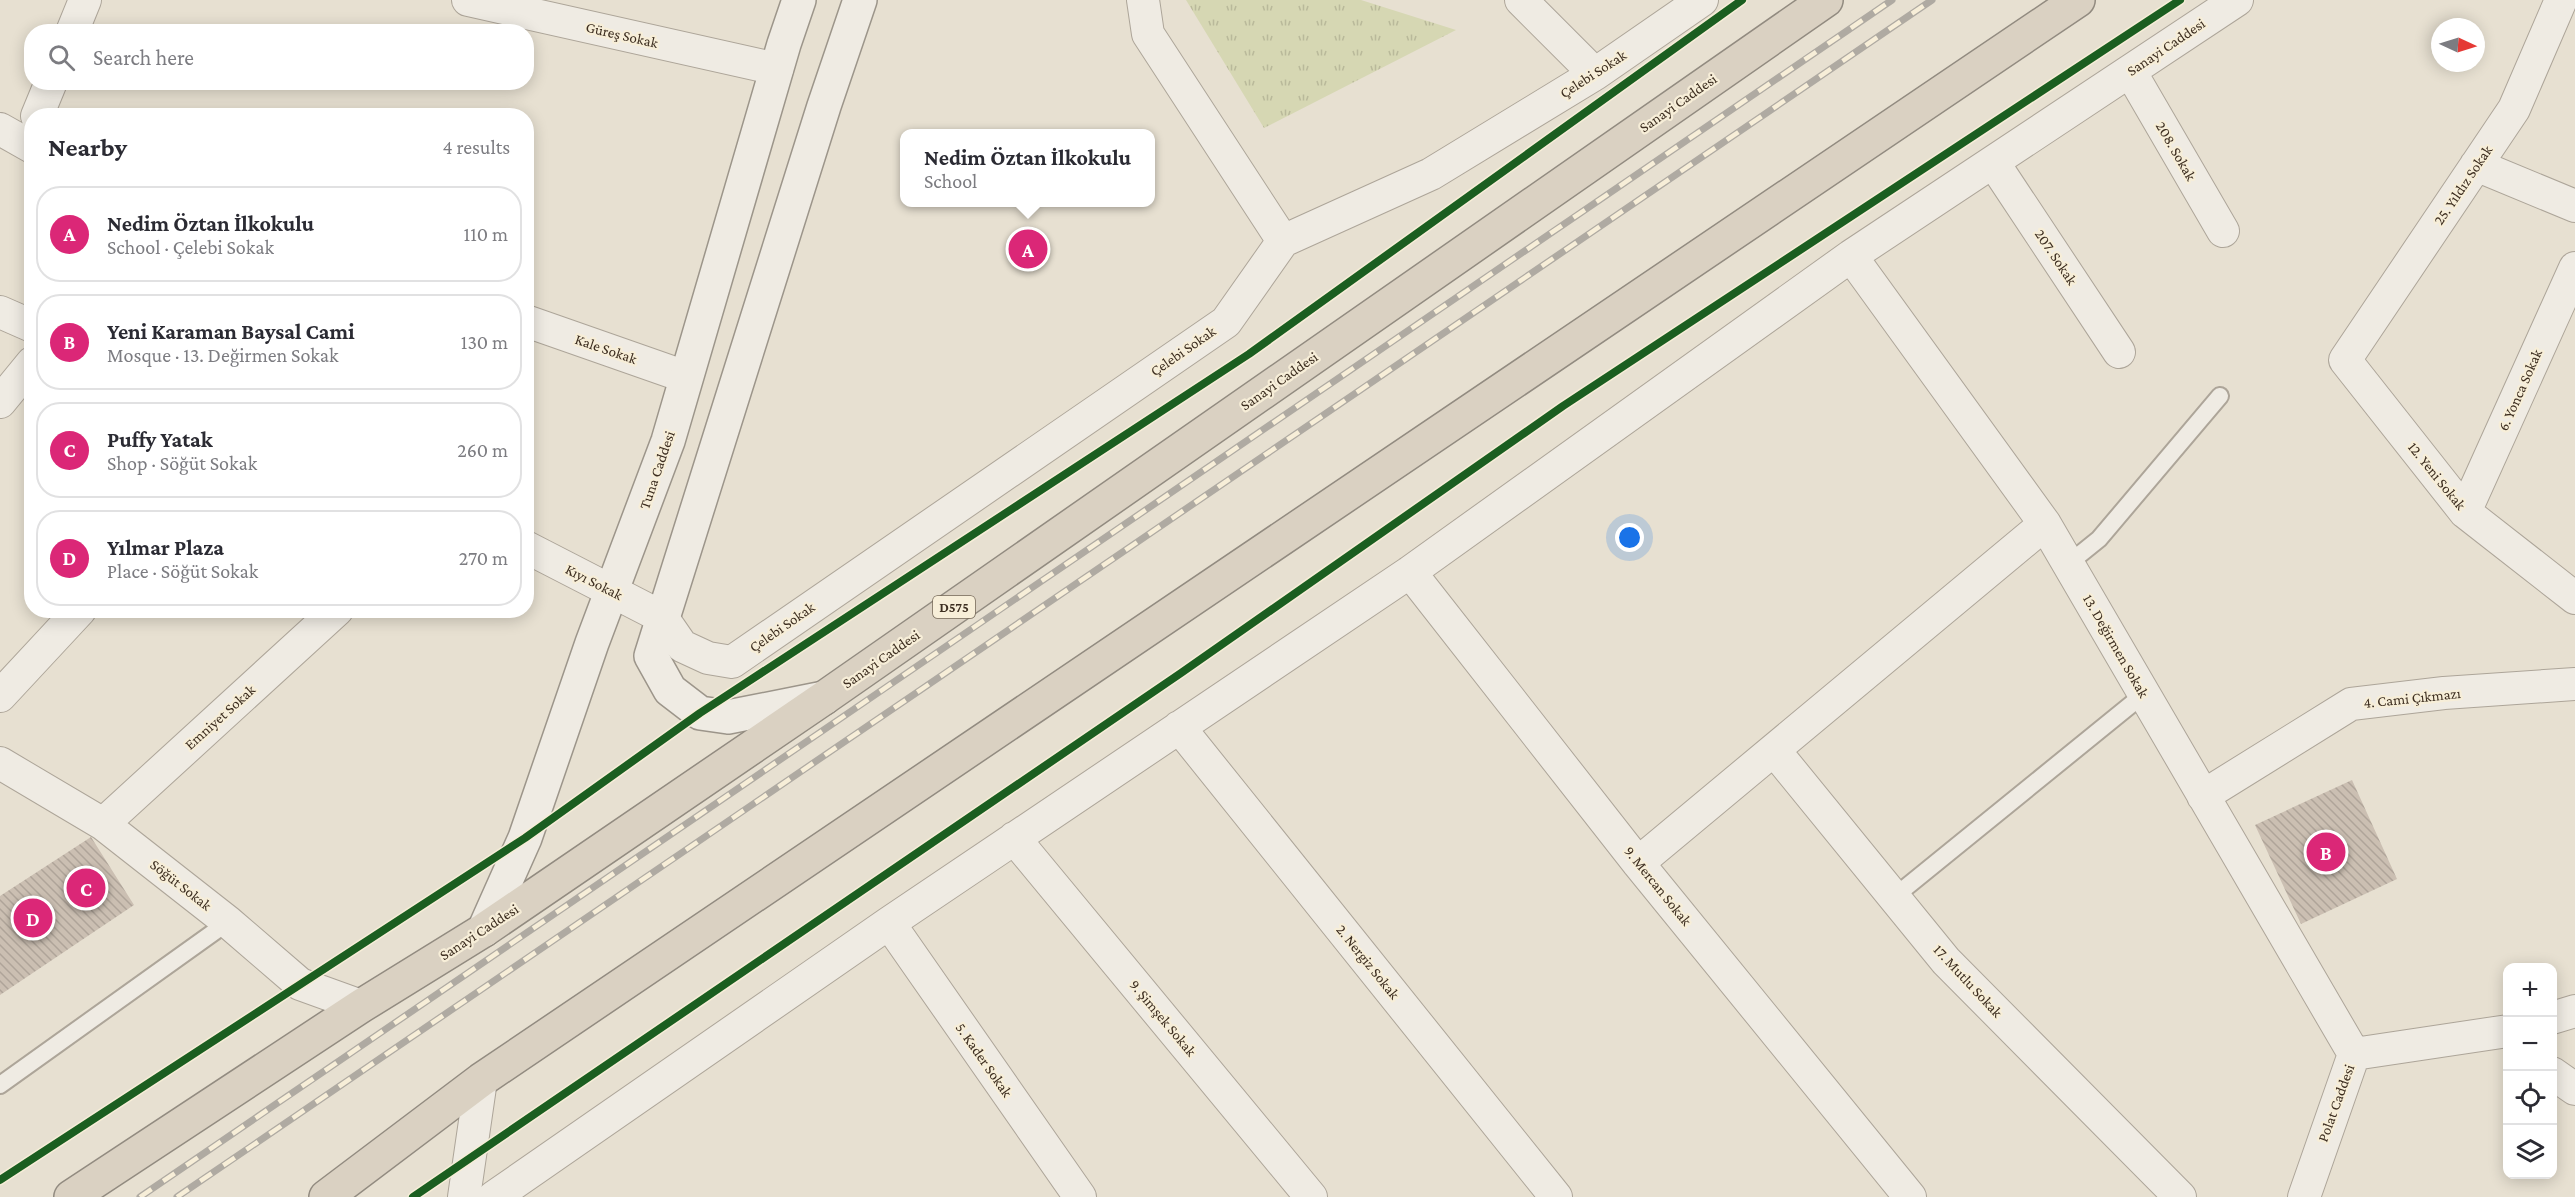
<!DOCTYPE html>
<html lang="en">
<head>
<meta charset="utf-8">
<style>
	:root { --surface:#fff; --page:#f2f2f3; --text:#2b2b33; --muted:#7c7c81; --line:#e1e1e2; --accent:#db2777 }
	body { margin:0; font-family:"Crimson Pro",serif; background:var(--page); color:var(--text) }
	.controls { position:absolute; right:18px; bottom:18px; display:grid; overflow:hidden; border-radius:12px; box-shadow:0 3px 15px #0003 }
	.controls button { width:54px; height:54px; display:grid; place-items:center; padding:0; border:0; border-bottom:2px solid var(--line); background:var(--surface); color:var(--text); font:30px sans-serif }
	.compass { position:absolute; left:2431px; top:18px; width:54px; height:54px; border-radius:50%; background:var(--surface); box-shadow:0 3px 15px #0003; rotate:94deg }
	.you { position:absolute; left:1630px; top:538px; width:21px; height:21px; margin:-15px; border:4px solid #fff; border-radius:50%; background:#1a73e8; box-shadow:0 0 0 9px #1a73e833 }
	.badge { display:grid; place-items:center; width:39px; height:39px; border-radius:50%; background:var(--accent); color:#fff; font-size:20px; font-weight:700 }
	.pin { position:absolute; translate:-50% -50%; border:3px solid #fff; box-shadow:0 2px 6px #0006 }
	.popup { position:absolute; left:900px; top:129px; width:255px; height:78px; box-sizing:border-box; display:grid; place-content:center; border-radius:12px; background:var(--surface); filter:drop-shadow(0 2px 4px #0005); font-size:20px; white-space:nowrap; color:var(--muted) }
	.popup b { font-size:22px; color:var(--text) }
	.popup::after { content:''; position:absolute; left:50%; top:100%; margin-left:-12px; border:12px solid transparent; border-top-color:var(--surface) }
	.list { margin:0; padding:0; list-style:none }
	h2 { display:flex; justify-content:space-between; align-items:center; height:78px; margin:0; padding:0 24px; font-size:26px }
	h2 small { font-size:20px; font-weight:400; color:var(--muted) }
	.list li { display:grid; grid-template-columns:39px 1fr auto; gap:18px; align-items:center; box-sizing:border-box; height:96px; margin:0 12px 12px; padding:0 12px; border:2px solid var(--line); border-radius:24px }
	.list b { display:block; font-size:22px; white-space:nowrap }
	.list p { margin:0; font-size:20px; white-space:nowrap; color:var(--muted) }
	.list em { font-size:20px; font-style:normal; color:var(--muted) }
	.icon { flex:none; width:33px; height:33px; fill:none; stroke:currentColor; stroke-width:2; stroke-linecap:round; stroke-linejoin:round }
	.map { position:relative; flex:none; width:2575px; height:1197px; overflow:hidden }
	.search { position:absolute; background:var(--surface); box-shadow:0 3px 15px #0003; left:24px; top:24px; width:510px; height:66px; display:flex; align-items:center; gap:15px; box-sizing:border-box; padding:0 21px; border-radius:24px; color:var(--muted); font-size:22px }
	.panel { position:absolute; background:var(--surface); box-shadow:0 3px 15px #0003; left:24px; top:108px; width:510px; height:510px; border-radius:24px }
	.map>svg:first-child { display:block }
	.park { fill:url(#park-tufts) }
	.building { fill:url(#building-back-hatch) }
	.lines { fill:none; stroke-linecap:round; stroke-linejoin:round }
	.lane-casing { stroke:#ada599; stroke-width:20 }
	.street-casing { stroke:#ada599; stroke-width:34 }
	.secondary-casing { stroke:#9c958a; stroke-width:36 }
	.highway-casing { stroke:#928b80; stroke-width:36 }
	.lane { stroke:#efebe3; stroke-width:16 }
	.street { stroke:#efebe3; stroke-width:32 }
	.secondary { stroke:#efebe3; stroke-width:33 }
	.highway { stroke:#dad1c2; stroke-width:33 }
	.rail-casing { stroke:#afaaa2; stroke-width:7 }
	.rail { stroke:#f7eed8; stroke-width:4.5; stroke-dasharray:14; stroke-linecap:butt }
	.cycleway-casing { stroke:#f7eed8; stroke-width:11 }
	.cycleway { stroke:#1b5e20; stroke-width:8 }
	.labels { text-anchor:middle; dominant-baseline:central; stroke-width:4.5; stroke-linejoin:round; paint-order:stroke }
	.shield { fill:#f7eed8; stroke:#756857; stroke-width:1.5 }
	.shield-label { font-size:14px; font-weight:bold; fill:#3d2e20 }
	.street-label { font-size:15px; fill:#3d2e20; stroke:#f7eed8 }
</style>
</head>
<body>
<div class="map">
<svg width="2575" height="1197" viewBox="0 0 2575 1197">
	<defs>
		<pattern id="park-tufts" width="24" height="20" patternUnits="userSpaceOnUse" patternTransform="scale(1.5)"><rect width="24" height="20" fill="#d6d7b3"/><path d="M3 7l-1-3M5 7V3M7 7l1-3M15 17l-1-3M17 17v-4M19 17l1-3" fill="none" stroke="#b9b99a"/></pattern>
		<pattern id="building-back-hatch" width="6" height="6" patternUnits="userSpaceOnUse" patternTransform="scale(1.5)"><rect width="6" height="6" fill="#cbbfb2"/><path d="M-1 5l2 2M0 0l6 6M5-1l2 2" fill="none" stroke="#afa499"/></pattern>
	</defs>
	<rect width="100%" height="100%" fill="#e7e0d1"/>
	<path class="park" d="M1186,0H1361L1456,30L1264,128Z"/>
	<path class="building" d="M2352,780L2397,879L2301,924L2255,825Z
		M91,837L134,905L0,995V896Z"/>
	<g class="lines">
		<g class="lane-casing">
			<path id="lane" d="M2068,564L2099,539L2220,396
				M1894,897L2144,694
				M0,1085L228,922"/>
		</g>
		<g class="street-casing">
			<path id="street" d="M468,0L777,69
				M1143,0L1148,34L1283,241
				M1521,0L1595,74
				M2561,0L2514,109L2345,360L2465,512L2575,598
				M72,32L85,0
				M2130,71L2223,231
				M37,116L51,82
				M0,129L32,147
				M1993,162L2119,352
				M2476,165L2575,206
				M1851,256L2045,524L2354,1054
				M0,312L32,326
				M526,321L686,377
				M0,402L32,363
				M2465,512L2575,268
				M526,547L662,617L682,646L708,658L732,662L1226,322L1283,241L1431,174L1595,74L1702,0
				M1410,572L1638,863L1910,1197
				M0,696L80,610
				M1179,727L1556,1197
				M1774,750L1946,961L2180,1197
				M0,763L103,824L228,922L300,984L361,1006
				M2203,796L2351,704L2444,693L2575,684
				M103,824L337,610
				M1014,838L1311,1197
				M1638,863L2045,524
				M889,923L1080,1197
				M2552,1018L2575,1011
				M2552,1073L2575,1089
				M464,1197L481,1080
				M494,1197L889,923L1410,572L1851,256L2237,0
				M2304,1197L2354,1054L2508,1031"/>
		</g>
		<g class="secondary-casing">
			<path id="secondary" d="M824,698L728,717L700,713L670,690L651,656L824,106L860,0
				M484,930L525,838L592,643L668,441L784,44L799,0"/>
		</g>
		<g class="highway-casing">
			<path id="highway" d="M71,1197L361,1006L484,930L824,698L1826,0
				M326,1197L481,1080L2078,0"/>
		</g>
		<use href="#lane" class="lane"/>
		<use href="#street" class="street"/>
		<use href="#secondary" class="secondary"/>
		<use href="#highway" class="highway"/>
		<g class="rail-casing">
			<path id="rail" d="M140,1197L1892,0
				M177,1197L1932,0"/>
		</g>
		<use href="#rail" class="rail"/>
		<g class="cycleway-casing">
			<path id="cycleway" d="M0,1180L525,838L700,713L1249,354L1742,0
				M413,1197L1181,673L1563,406L2180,0"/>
		</g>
		<use href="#cycleway" class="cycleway"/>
	</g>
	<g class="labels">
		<rect class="shield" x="933" y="596" width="42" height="22" rx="4.5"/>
		<g class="shield-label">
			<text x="954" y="607">D575</text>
		</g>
		<g class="street-label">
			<text transform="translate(622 35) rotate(13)">Güreş Sokak</text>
			<text transform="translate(2166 47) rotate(-34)">Sanayi Caddesi</text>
			<text transform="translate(1593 74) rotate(-33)">Çelebi Sokak</text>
			<text transform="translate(1678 103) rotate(-35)">Sanayi Caddesi</text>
			<text transform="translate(2176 151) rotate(60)">208. Sokak</text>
			<text transform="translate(2463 185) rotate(-56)">25. Yıldız Sokak</text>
			<text transform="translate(2056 257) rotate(56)">207. Sokak</text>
			<text transform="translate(606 349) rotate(19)">Kale Sokak</text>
			<text transform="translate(1183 351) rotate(-35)">Çelebi Sokak</text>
			<text transform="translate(1279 381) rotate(-35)">Sanayi Caddesi</text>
			<text transform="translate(2520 390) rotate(-66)">6. Yonca Sokak</text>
			<text transform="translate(657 470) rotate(-71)">Tuna Caddesi</text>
			<text transform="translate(2437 476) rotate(51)">12. Yeni Sokak</text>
			<text transform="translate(594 582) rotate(27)">Kıyı Sokak</text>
			<text transform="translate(782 627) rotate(-35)">Çelebi Sokak</text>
			<text transform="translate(2116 646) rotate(60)">13. Değirmen Sokak</text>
			<text transform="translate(881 659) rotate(-35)">Sanayi Caddesi</text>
			<text transform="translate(2412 698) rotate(-6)">4. Cami Çıkmazı</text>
			<text transform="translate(220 717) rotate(-42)">Emniyet Sokak</text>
			<text transform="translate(181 885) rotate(38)">Söğüt Sokak</text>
			<text transform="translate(1658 886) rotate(51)">9. Mercan Sokak</text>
			<text transform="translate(479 932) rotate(-33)">Sanayi Caddesi</text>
			<text transform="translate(1368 962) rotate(51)">2. Nergiz Sokak</text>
			<text transform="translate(1968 981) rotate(47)">17. Mutlu Sokak</text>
			<text transform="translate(1163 1018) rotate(50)">9. Şimşek Sokak</text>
			<text transform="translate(984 1060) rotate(55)">5. Kader Sokak</text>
			<text transform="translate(2336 1103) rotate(-70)">Polat Caddesi</text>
		</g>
	</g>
</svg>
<div class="controls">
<button>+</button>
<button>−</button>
<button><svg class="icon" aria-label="locate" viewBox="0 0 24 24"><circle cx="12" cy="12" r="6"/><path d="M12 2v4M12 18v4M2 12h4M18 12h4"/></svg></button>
<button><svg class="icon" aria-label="layers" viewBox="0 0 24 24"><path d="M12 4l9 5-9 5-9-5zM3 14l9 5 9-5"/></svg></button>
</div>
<svg class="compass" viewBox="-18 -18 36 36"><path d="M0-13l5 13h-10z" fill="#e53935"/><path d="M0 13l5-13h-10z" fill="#7c7c81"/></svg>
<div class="you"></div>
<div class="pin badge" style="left:1028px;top:249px">A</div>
<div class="popup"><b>Nedim Öztan İlkokulu</b>School</div>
<div class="pin badge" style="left:2326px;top:852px">B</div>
<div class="pin badge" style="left:86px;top:888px">C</div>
<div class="pin badge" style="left:33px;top:918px">D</div>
<div class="search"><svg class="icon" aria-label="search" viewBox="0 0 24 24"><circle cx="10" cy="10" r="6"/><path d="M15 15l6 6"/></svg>Search here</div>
<section class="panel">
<h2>Nearby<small>4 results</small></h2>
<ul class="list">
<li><span class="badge">A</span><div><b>Nedim Öztan İlkokulu</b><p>School · Çelebi Sokak</p></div><em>110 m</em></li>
<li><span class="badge">B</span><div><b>Yeni Karaman Baysal Cami</b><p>Mosque · 13. Değirmen Sokak</p></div><em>130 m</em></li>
<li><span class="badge">C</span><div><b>Puffy Yatak</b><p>Shop · Söğüt Sokak</p></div><em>260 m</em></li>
<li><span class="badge">D</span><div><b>Yılmar Plaza</b><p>Place · Söğüt Sokak</p></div><em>270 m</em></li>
</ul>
</section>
</div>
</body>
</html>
